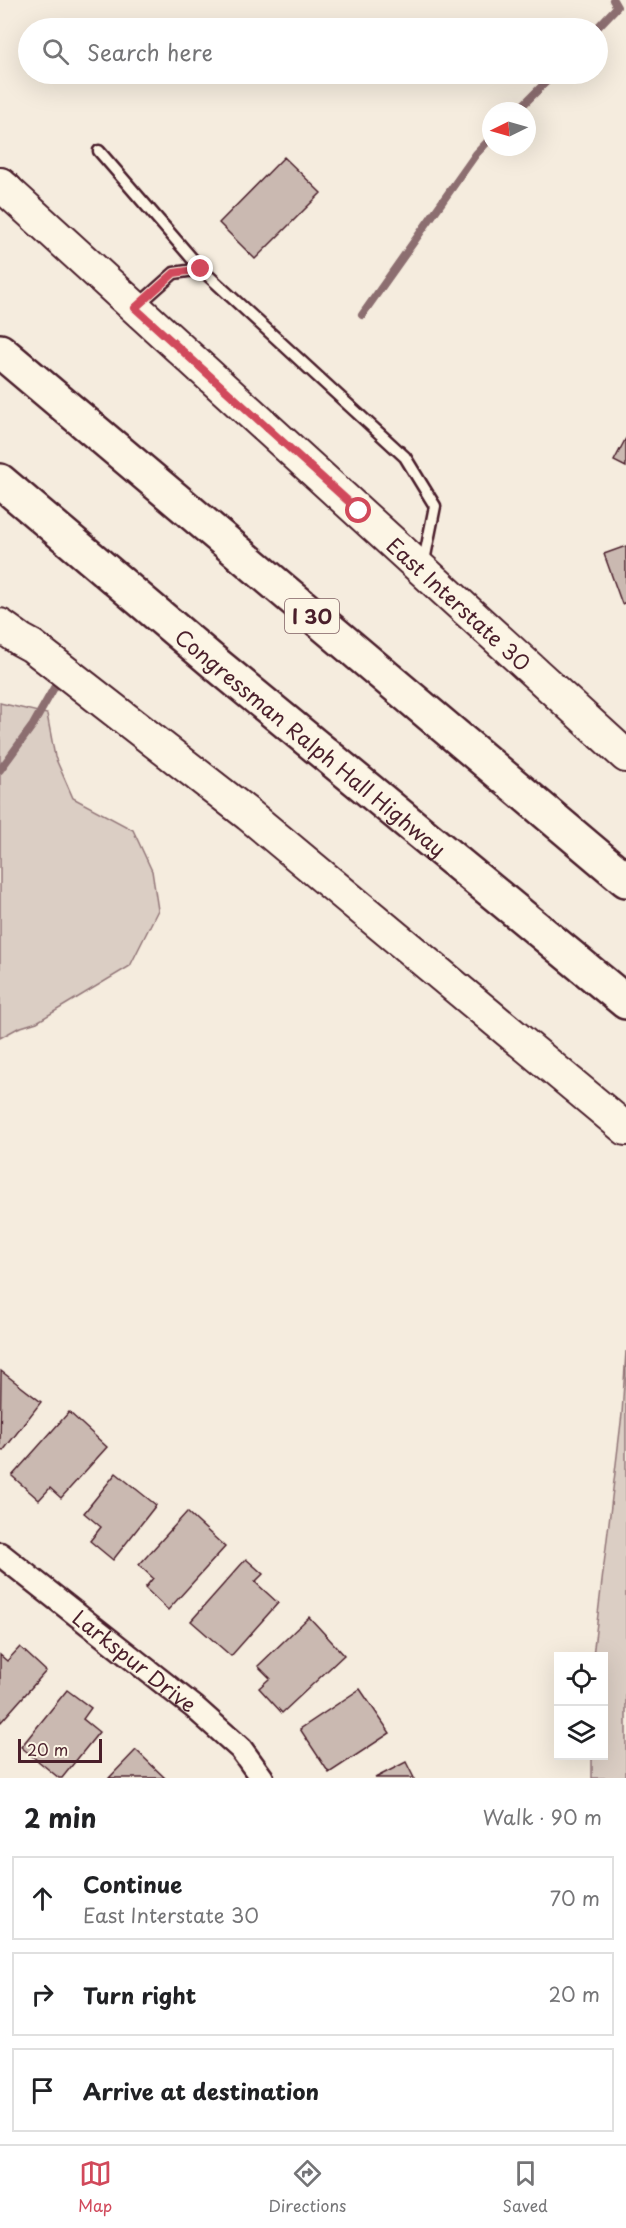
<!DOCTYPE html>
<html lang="en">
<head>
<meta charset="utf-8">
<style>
	:root { --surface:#fff; --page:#f2f2f2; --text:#202124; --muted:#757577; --line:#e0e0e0; --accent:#d1495b }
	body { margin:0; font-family:"Playpen Sans",sans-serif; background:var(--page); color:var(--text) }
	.controls { position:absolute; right:18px; bottom:18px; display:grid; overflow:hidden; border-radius:0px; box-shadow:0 6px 24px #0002 }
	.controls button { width:54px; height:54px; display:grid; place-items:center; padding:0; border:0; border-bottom:2px solid var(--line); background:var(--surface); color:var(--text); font:30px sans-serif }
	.compass { position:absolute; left:482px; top:102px; width:54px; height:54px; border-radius:50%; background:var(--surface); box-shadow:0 6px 24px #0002; rotate:265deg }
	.scale { position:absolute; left:18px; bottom:15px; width:84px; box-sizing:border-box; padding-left:6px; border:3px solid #4a1f2b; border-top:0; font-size:16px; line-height:21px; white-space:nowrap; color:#4a1f2b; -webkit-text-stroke:4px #fcf5e5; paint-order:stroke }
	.stop { position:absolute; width:18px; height:18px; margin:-14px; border:4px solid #d1495b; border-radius:50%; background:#fff }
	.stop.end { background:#d1495b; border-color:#fff; box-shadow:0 2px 6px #0008 }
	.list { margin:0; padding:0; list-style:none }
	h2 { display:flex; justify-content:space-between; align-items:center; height:78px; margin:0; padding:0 24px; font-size:26px }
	h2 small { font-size:20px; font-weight:400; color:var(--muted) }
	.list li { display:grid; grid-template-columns:39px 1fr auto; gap:18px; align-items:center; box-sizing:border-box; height:84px; margin:0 12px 12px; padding:0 12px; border:2px solid var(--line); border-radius:0px }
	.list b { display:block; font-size:22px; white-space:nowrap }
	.list p { margin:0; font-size:20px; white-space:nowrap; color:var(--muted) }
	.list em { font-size:20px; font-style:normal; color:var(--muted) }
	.icon { flex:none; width:33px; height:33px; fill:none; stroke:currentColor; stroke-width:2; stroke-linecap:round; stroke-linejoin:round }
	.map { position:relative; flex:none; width:626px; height:1778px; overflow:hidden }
	.search { position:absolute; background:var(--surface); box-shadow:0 6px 24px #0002; left:18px; right:18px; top:18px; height:66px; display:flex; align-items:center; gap:15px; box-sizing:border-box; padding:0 21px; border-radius:33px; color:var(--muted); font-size:22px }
	.sheet { height:366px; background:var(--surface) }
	nav { display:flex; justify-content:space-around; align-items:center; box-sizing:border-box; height:84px; border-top:2px solid var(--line); background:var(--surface); font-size:16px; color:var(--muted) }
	nav a { display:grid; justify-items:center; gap:3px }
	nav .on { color:var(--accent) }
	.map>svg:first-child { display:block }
	.green { fill:#dbcec4; stroke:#927678; stroke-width:1.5 }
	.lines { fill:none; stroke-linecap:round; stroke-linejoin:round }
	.stream { stroke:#8c6e70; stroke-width:8 }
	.building { fill:#cab9b1; stroke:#4a1f2b; stroke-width:1.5 }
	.lane-casing { stroke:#4a1f2b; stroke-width:15 }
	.street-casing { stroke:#4a1f2b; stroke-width:27 }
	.secondary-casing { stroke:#4a1f2b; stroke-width:36 }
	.highway-casing { stroke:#4a1f2b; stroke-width:38 }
	.lane { stroke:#fcf5e5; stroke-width:10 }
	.street { stroke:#fcf5e5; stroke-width:22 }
	.secondary { stroke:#fcf5e5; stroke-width:32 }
	.highway { stroke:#fcf5e5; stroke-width:33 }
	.route { stroke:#d1495b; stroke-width:8 }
	.labels { text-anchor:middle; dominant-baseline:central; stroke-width:4.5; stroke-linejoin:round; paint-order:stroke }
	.shield { fill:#fcf5e5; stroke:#7f5f63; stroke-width:1.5 }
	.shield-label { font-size:20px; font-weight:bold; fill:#4a1f2b }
	.street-label { font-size:21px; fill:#4a1f2b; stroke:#fcf5e5 }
</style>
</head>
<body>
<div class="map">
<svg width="626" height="1778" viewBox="0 0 626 1778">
	<rect width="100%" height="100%" fill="#f5ecde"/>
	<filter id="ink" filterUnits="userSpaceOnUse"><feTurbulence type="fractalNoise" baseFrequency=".0167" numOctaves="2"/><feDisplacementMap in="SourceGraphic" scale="12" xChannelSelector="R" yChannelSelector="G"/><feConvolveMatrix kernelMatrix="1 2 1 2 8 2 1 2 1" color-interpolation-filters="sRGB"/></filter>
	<g filter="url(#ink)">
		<path class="green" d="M0,703L47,714L55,757L73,798L133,830L152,871L158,910L130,966L37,1022L18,1028L0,1038Z
			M626,1351V1778H592V1756H604V1656H593L622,1414Z"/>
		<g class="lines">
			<path class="stream" d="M597,28L617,7L613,0
				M517,111L554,74
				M362,315L476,154L491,138
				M0,770L33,725L55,686"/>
		</g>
		<path class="building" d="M284,157L321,193L255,259L219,223Z
			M626,438V467L614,461Z
			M626,546V602L622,604L604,554Z
			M1,1371L41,1402L3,1451L0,1449Z
			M69,1412L107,1447L61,1498L50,1488L39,1500L12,1476Z
			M116,1473L156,1505L113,1560L90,1541L101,1527L84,1513Z
			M187,1512L225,1547L168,1610L145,1588L153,1578L139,1565Z
			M246,1559L263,1574L255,1582L278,1603L231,1656L191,1621Z
			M309,1617L344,1655L282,1713L259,1688L270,1678L258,1666Z
			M20,1647L46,1671L0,1723V1655L7,1661Z
			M360,1689L390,1733L329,1773L300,1729Z
			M67,1690L91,1708L83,1719L99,1732L62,1778H59L21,1747Z
			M136,1750L165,1778H109Z
			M406,1762L414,1778H375Z"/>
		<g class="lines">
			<g class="lane-casing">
				<path id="lane" d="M99,151L201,269
					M137,306L174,273L201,269L405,457L435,506L423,566"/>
			</g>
			<g class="street-casing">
				<g id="street">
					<path id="s1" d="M0,1554L194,1707L241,1749L262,1778"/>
				</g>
			</g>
			<g class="secondary-casing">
				<g id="secondary">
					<path id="s2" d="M0,184L626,756"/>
					<path d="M0,625L21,640L32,646L249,815L626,1129"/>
				</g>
			</g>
			<g class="highway-casing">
				<g id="highway">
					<path d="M0,185L6,190"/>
					<path d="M0,351L626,880"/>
					<path id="s3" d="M0,481L216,664L626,1002"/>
				</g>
			</g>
			<use href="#lane" class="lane"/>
			<use href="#street" class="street"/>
			<use href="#secondary" class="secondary"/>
			<use href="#highway" class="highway"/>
		</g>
	</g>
	<g class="lines" filter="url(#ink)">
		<path class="route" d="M201,269L174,273L135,308L359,511"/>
	</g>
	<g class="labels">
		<rect class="shield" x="285" y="599" width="54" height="34" rx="4.5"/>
		<g class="shield-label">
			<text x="312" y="616">I 30</text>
		</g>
		<g class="street-label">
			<text stroke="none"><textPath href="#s2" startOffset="622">East Interstate 30</textPath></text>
			<text stroke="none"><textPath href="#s3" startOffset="406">Congressman Ralph Hall Highway</textPath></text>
			<text stroke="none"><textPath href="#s1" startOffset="172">Larkspur Drive</textPath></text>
		</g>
	</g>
</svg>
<div class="controls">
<button><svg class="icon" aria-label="locate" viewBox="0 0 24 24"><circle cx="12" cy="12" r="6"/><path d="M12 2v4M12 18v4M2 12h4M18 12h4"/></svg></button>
<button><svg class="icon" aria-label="layers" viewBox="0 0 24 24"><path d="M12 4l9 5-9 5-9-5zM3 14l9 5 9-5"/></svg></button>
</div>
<svg class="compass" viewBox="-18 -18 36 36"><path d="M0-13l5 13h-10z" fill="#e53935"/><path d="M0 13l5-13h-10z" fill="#757577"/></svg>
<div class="scale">20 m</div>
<div class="stop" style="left:359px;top:511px"></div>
<div class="stop end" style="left:201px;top:269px"></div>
<div class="search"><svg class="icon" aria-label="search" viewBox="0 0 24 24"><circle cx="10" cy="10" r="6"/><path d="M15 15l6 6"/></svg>Search here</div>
</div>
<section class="sheet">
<h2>2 min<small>Walk · 90 m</small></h2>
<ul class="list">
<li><svg class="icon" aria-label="ahead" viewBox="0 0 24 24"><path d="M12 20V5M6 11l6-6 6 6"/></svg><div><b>Continue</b><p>East Interstate 30</p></div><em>70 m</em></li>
<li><svg class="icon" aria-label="right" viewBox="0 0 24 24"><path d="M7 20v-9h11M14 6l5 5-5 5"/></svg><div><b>Turn right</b></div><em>20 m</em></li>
<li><svg class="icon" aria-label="arrive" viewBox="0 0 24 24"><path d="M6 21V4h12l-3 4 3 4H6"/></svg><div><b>Arrive at destination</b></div></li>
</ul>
</section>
<nav>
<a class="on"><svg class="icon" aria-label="map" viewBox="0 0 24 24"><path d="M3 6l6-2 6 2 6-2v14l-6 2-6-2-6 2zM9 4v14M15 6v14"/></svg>Map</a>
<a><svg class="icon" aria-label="directions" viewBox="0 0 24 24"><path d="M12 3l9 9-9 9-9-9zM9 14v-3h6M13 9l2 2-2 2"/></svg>Directions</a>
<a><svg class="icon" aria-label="saved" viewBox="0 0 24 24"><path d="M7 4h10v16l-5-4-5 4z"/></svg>Saved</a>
</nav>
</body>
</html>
